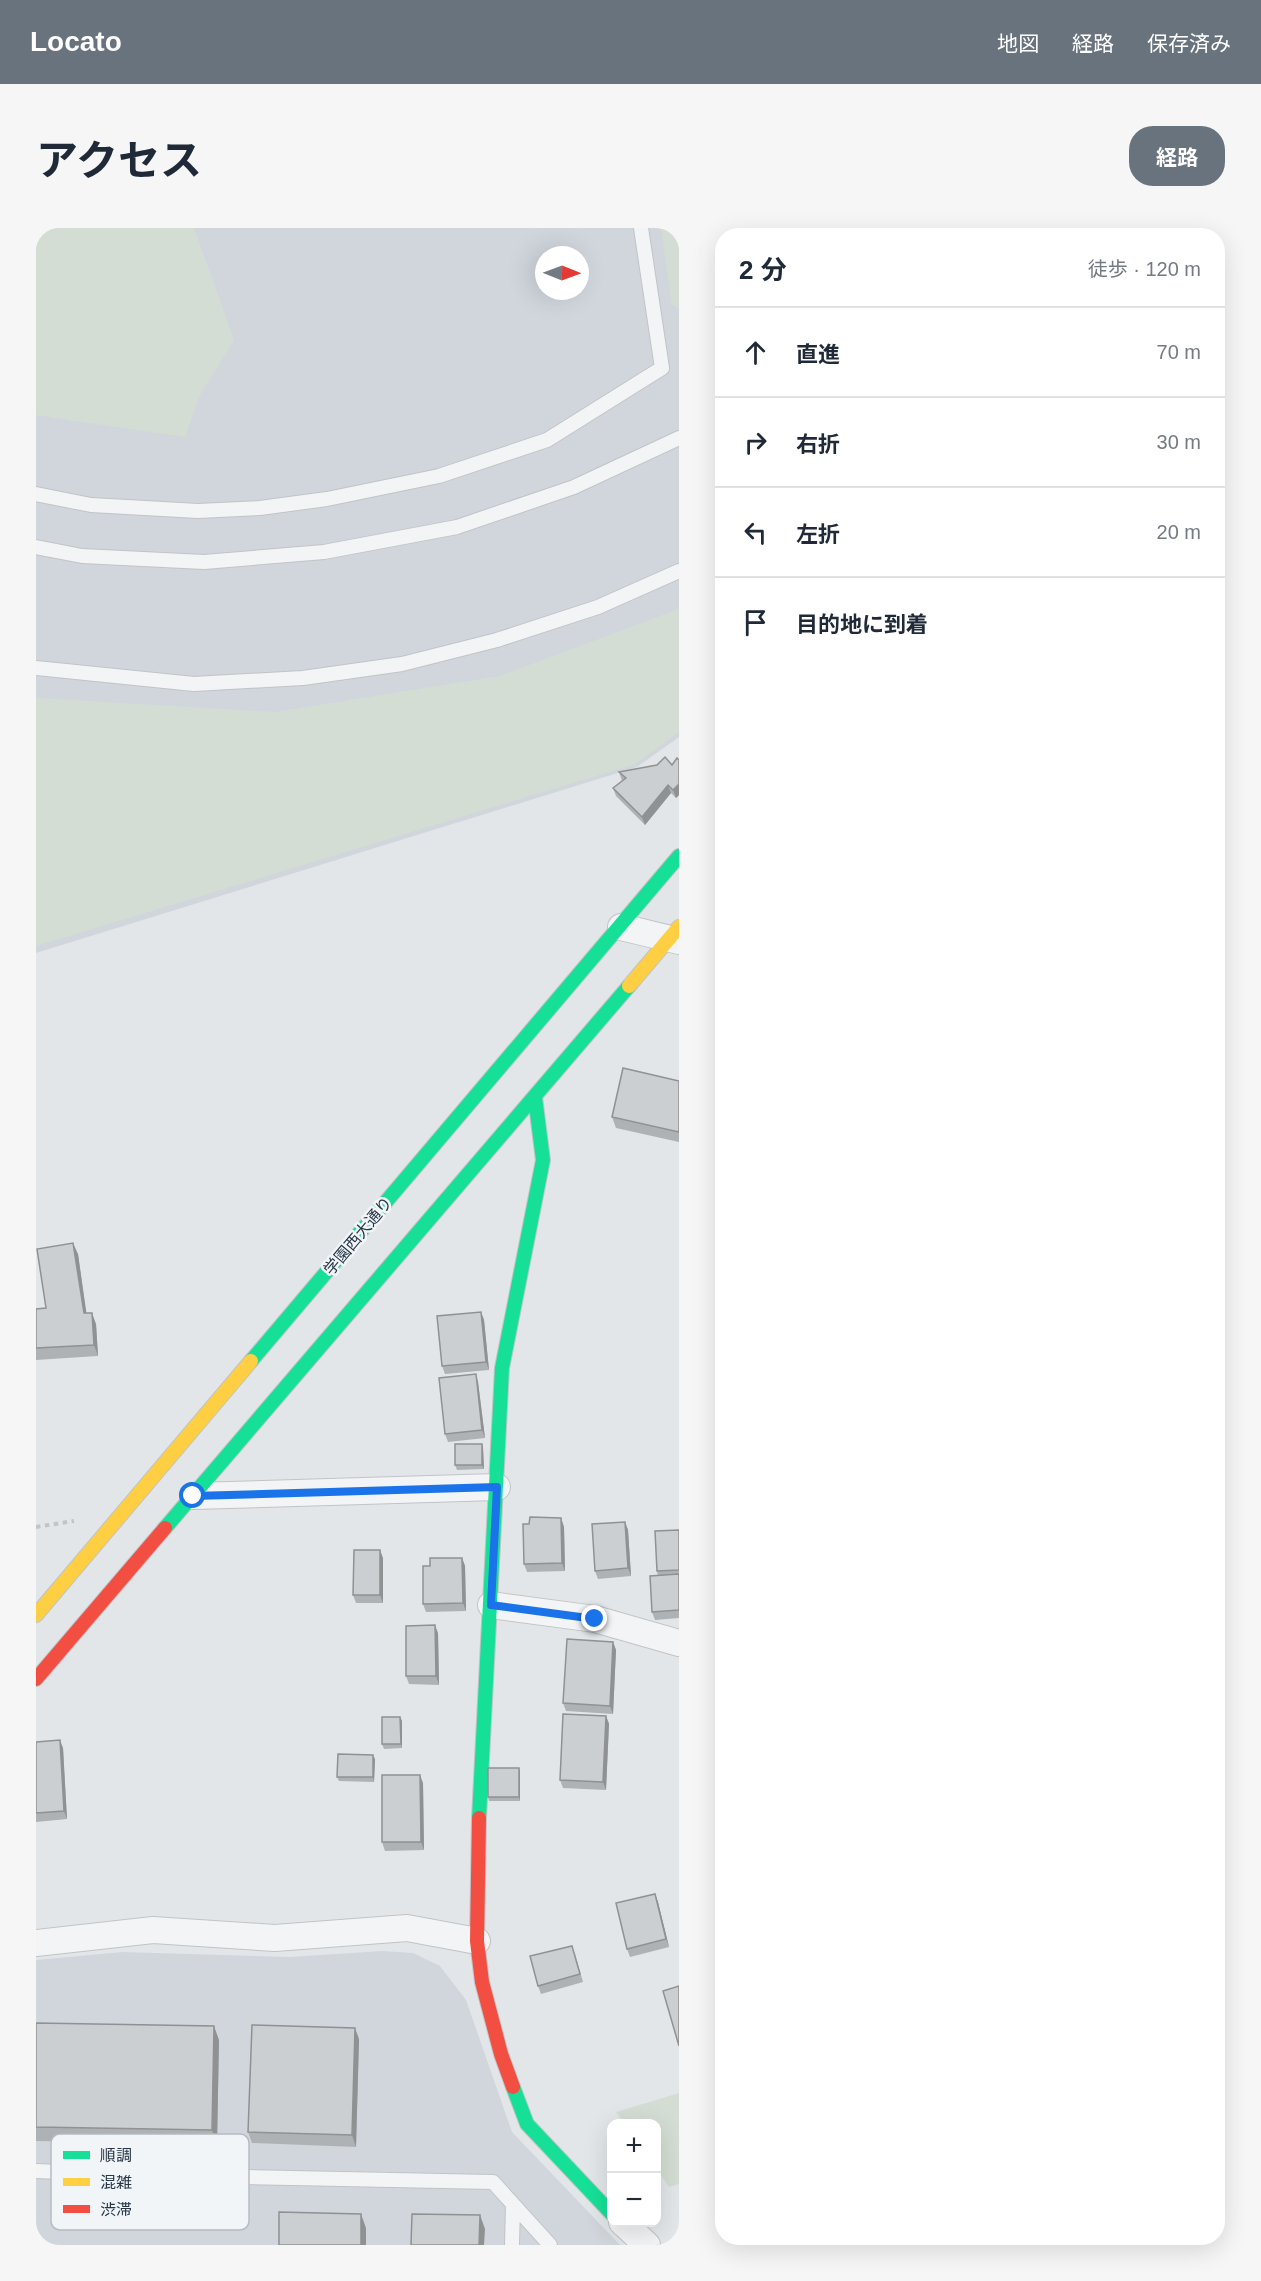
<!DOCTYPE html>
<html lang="ja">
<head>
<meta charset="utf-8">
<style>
	:root { --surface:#fff; --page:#f6f6f7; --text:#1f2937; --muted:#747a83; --line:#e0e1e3; --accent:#69737e }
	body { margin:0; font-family:Arial,"Noto Sans JP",sans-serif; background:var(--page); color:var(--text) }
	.controls { position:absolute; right:18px; bottom:18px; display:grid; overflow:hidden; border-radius:12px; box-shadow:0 6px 24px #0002 }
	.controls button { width:54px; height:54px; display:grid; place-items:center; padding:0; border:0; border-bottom:2px solid var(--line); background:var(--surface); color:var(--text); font:30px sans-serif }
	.compass { position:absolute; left:499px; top:18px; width:54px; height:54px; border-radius:50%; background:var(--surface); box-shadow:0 6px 24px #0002; rotate:91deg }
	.stop { position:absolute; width:18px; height:18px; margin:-14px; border:4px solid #1a73e8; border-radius:50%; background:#fff }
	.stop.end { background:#1a73e8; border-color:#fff; box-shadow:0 2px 6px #0008 }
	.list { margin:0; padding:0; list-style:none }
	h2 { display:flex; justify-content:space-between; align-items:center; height:78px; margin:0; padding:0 24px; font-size:26px }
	h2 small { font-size:20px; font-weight:400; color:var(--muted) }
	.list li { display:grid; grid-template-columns:39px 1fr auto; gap:18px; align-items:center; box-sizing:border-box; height:90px; padding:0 24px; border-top:2px solid var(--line) }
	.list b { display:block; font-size:22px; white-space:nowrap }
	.list em { font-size:20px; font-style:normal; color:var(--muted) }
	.icon { flex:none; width:33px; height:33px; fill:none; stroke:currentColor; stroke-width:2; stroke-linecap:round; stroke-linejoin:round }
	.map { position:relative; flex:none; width:643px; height:2017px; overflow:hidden; border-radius:24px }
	header { display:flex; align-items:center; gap:36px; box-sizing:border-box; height:84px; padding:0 30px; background:var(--accent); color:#fff }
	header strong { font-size:28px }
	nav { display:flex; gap:33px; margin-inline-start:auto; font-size:21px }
	.intro { display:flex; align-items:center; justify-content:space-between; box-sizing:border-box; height:144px; padding:0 36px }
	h1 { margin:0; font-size:42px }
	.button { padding:15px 27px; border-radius:24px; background:var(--accent); color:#fff; font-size:21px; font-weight:700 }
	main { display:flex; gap:36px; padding:0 36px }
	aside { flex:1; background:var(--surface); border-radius:24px; box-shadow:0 6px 24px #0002 }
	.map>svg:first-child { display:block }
	.built { fill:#d1d6dd; fill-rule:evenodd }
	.green { fill:#d4ddd3 }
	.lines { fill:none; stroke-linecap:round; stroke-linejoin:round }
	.lane-casing { stroke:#c1c4c7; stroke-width:16 }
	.street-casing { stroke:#c1c4c7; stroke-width:28 }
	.fast-casing { stroke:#c1c4c7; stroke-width:16 }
	.slow-casing { stroke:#c1c4c7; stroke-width:16 }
	.jam-casing { stroke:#c1c4c7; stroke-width:16 }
	.path { stroke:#c1c5c8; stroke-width:4; stroke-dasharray:4.5 4.5; stroke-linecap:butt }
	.lane { stroke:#f3f4f5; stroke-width:14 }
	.street { stroke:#f3f4f5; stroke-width:26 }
	.fast { stroke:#16e098; stroke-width:14 }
	.slow { stroke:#ffcf43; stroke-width:14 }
	.jam { stroke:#f24e42; stroke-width:14 }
	.wall { fill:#afb2b5 }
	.shaded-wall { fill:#8f9193 }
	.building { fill:#cccfd2; stroke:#8f9193; stroke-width:1.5 }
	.route { stroke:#1a73e8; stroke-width:8 }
	.labels { text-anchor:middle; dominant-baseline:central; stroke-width:5; stroke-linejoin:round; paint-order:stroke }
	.street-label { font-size:16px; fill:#273545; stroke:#f1f5f8 }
	.key { fill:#f1f5f8; stroke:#b4bbc2; stroke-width:1.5 }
	.key-label { font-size:16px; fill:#273545 }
</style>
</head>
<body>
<header>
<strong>Locato</strong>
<nav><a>地図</a><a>経路</a><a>保存済み</a></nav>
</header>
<div class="intro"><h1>アクセス</h1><a class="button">経路</a></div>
<main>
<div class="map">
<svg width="643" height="2017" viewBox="0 0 643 2017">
	<rect width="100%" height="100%" fill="#e3e6e9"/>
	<path class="built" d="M0,0H643V509L601,539L0,725ZM508,27H544V63H508Z
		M346,1723L377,1725L404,1738L430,1772L476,1904L584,2017H0V1732L87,1724L254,1729Z"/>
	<path class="green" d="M0,0H158L198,112L164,167L149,209L0,187Z
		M625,0H643V80L636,77Z
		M643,381V504L599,536L0,718V470L239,484L464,448Z
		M643,1865V1956L633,1959L621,1941L620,1896L588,1895L580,1884Z"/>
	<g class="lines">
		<g class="lane-casing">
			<path id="lane" d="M0,266L55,277L162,283L224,280L291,271L403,248L511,212L626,140L605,0
				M0,319L46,328L168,334L288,324L421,299L538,259L643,210
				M0,440L158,456L267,450L366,436L461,412L562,379L643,343
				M0,1943L102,1947L457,1954L514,2017
				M476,2017L477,1977"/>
		</g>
		<g class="street-casing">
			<path id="street" d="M585,699L643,713
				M157,1268L461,1259
				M455,1377L559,1391L643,1415
				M0,1715L117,1702L239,1710L371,1700L441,1713
				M586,1994L611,2017"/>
		</g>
		<g class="fast-casing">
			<path id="fast" d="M215,1133L643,628
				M129,1300L593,758
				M443,1590L466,1140L507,932L499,869
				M477,1859L491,1896L576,1986"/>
		</g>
		<g class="slow-casing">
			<path id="slow" d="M593,758L643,699
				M0,1387L215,1133"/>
		</g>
		<g class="jam-casing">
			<path id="jam" d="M0,1451L129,1300
				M443,1590L441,1713L446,1754L465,1826L477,1859"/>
		</g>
		<path class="path" d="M0,1299L38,1293"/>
		<use href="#lane" class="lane"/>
		<use href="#street" class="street"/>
		<use href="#fast" class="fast"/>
		<use href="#slow" class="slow"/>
		<use href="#jam" class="jam"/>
	</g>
	<path class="wall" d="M643,532V567L640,570L635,565L609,597L580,568L577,560L586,553L583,544L636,537Z
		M643,853V914L580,900L576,889Z
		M42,1026L50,1085L60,1096L62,1128L0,1132V1081L10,1080Z
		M445,1084L448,1092L453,1142L409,1146L406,1138Z
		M442,1154L449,1210L412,1214L409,1206Z
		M446,1216L447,1220L448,1241L421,1242L419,1237Z
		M525,1290L528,1299L529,1343L491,1344L488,1336L493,1296Z
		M589,1294L592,1302L595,1348L562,1351L559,1343Z
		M643,1302V1390L619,1392L616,1384L622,1348L621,1343Z
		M347,1330V1375H320L317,1367Z
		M426,1330L429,1338L430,1383L390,1384L387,1376Z
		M402,1405L403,1457L373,1456L370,1448Z
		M577,1414L580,1422L577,1486L530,1483L527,1475Z
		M570,1488L573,1496L570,1562L527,1560L524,1552Z
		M364,1489L366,1493V1520L348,1521L346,1516Z
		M0,1514L27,1520L31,1591L0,1594Z
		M339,1531L338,1554L303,1553L301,1549Z
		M483,1540L484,1544V1573H453L452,1569Z
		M387,1555L388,1622L349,1623L346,1614Z
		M619,1666L622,1674L633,1719L594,1729L591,1721Z
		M539,1726L547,1754L505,1766L502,1758Z
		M0,1795L183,1812L181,1916L0,1913Z
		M323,1811L320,1919L216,1915L212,1904Z"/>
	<path class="shaded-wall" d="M643,556V567L640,570L637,562Z
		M632,557L635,565L609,597L606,589Z
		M37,1015L42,1026L52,1096L48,1085Z
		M445,1084L448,1092L453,1142L450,1134Z
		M56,1085L60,1096L62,1128L58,1117Z
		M440,1146L442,1154L449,1210L446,1202Z
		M446,1216L447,1220L448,1241L446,1237Z
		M525,1290L528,1299L529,1343L526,1335Z
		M589,1294L592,1302L595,1348L592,1340Z
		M344,1322L347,1330V1375L344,1367Z
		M426,1330L429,1338L430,1383L427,1375Z
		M399,1397L402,1405L403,1457L400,1448Z
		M577,1414L580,1422L577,1486L574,1478Z
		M570,1488L573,1496L570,1562L567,1554Z
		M364,1489L366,1493V1520L365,1516Z
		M24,1512L27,1520L31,1591L28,1583Z
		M337,1527L339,1531L338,1554L337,1549Z
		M483,1540L484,1544V1573L483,1569Z
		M384,1547L387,1555L388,1622L385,1614Z
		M619,1666L622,1674L633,1719L630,1711Z
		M178,1798L183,1812L181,1916L176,1902Z
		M319,1800L323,1811L320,1919L316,1907Z
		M325,1986L330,2000V2017H325Z
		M444,1987L449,2001L448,2017H443Z"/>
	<path class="building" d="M629,529L636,537L641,530L643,532V556L637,562L632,557L606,589L577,560L590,550L583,544L621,537Z
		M587,840L643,853V904L576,889Z
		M37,1015L48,1085H56L58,1117L0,1120V1081L10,1080L1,1021Z
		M445,1084L450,1134L406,1138L401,1088Z
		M440,1146L446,1202L409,1206L403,1150Z
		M419,1216H446V1237H419Z
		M494,1289L525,1290L526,1335L488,1336L487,1296H493Z
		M589,1294L592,1340L559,1343L556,1296Z
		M643,1302V1342L621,1343L619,1303Z
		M318,1322H344V1367H317Z
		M394,1330H426L427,1375L387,1376V1338H394Z
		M643,1346V1382L616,1384L614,1348Z
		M399,1397L400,1448H370V1398Z
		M531,1411L577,1414L574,1478L527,1475Z
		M527,1486L570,1488L567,1554L524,1552Z
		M346,1489H364L365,1516H346Z
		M24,1512L28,1583L0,1585V1514Z
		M302,1526L337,1527V1549H301Z
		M452,1540H483V1569H452Z
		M346,1547H384L385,1614H346Z
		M619,1666L630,1711L591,1721L580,1675Z
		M536,1718L544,1746L502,1758L494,1728Z
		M643,1758V1818L627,1763Z
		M0,1795L178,1798L176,1902L0,1899Z
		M216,1797L319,1800L316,1907L212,1904Z
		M243,1984L325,1986V2017H243Z
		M376,1986L444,1987L443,2017H375Z"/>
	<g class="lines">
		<path class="route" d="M157,1268L461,1259L455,1377L559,1391"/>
	</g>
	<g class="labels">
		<g class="street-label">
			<text transform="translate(322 1008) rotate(-50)">学園西大通り</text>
		</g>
	</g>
	<rect x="15" y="1906" width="198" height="96" rx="9" class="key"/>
	<rect x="27" y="1923" width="27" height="8" fill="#16e098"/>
	<rect x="27" y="1950" width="27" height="8" fill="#ffcf43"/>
	<rect x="27" y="1977" width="27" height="8" fill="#f24e42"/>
	<g class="key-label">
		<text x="64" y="1933">順調</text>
		<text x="64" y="1960">混雑</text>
		<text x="64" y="1987">渋滞</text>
	</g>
</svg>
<div class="controls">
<button>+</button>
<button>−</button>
</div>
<svg class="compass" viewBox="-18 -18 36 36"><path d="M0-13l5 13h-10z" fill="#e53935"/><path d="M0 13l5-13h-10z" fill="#747a83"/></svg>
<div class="stop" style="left:157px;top:1268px"></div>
<div class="stop end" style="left:559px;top:1391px"></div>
</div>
<aside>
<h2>2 分<small>徒歩 · 120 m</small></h2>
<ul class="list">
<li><svg class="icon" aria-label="ahead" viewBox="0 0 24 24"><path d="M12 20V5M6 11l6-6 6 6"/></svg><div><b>直進</b></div><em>70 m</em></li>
<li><svg class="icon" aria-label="right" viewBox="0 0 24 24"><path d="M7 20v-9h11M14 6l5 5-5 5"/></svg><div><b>右折</b></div><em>30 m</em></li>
<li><svg class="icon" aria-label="left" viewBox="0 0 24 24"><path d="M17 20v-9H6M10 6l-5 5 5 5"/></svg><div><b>左折</b></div><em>20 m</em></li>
<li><svg class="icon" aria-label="arrive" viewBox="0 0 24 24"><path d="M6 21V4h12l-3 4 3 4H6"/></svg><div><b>目的地に到着</b></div></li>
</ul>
</aside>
</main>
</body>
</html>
